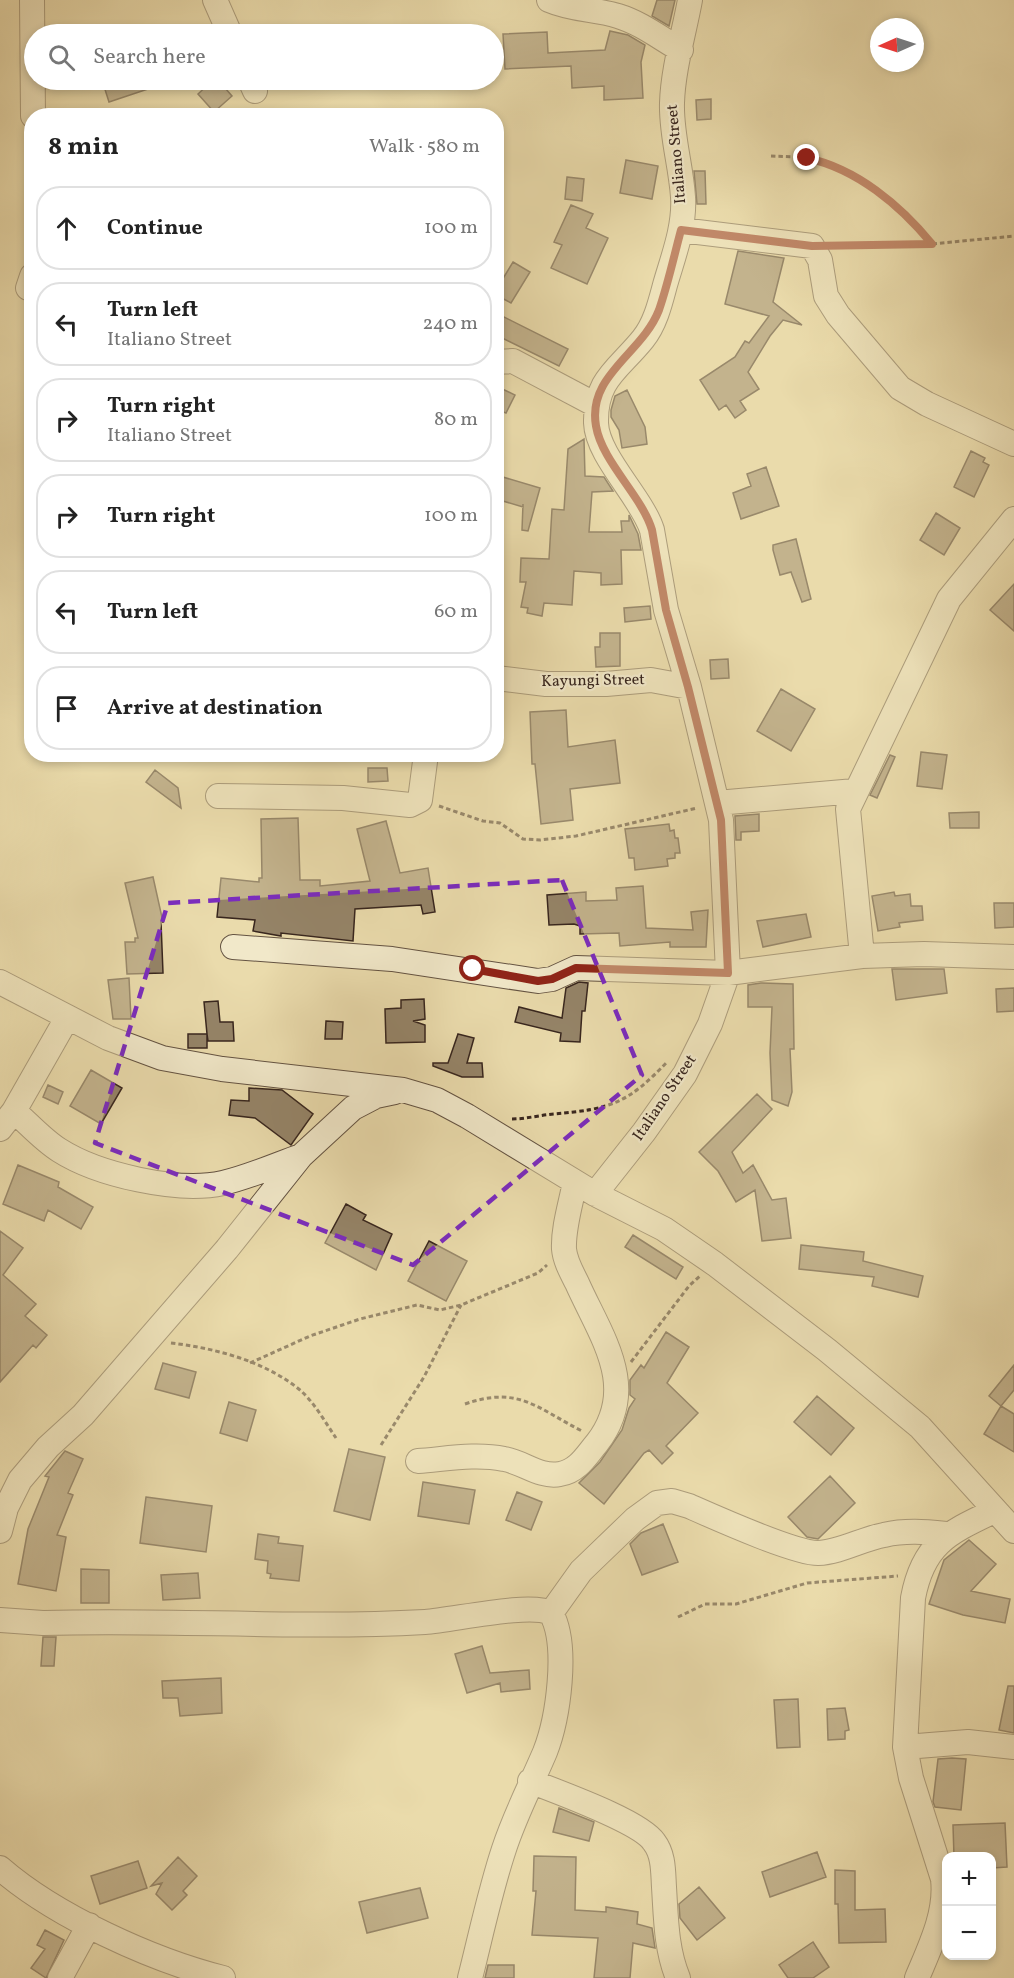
<!DOCTYPE html>
<html lang="en">
<head>
<meta charset="utf-8">
<style>
	:root { --surface:#fff; --page:#f2f2f2; --text:#222; --muted:#767676; --line:#e0e0e0 }
	body { margin:0; font-family:Vollkorn,serif; background:var(--page); color:var(--text) }
	.controls { position:absolute; right:18px; bottom:18px; display:grid; overflow:hidden; border-radius:12px; box-shadow:0 3px 9px #0003 }
	.controls button { width:54px; height:54px; display:grid; place-items:center; padding:0; border:0; border-bottom:2px solid var(--line); background:var(--surface); color:var(--text); font:30px sans-serif }
	.compass { position:absolute; left:870px; top:18px; width:54px; height:54px; border-radius:50%; background:var(--surface); box-shadow:0 3px 9px #0003; rotate:267deg }
	.stop { position:absolute; width:18px; height:18px; margin:-14px; border:4px solid #8f2418; border-radius:50%; background:#fff }
	.stop.end { background:#8f2418; border-color:#fff; box-shadow:0 2px 6px #0008 }
	.list { margin:0; padding:0; list-style:none }
	h2 { display:flex; justify-content:space-between; align-items:center; height:78px; margin:0; padding:0 24px; font-size:26px }
	h2 small { font-size:20px; font-weight:400; color:var(--muted) }
	.list li { display:grid; grid-template-columns:39px 1fr auto; gap:18px; align-items:center; box-sizing:border-box; height:84px; margin:0 12px 12px; padding:0 12px; border:2px solid var(--line); border-radius:24px }
	.list b { display:block; font-size:22px; white-space:nowrap }
	.list p { margin:0; font-size:20px; white-space:nowrap; color:var(--muted) }
	.list em { font-size:20px; font-style:normal; color:var(--muted) }
	.icon { flex:none; width:33px; height:33px; fill:none; stroke:currentColor; stroke-width:2; stroke-linecap:round; stroke-linejoin:round }
	.map { position:relative; flex:none; width:1014px; height:1978px; overflow:hidden }
	.search { position:absolute; background:var(--surface); box-shadow:0 3px 9px #0003; left:24px; top:24px; width:480px; height:66px; display:flex; align-items:center; gap:15px; box-sizing:border-box; padding:0 21px; border-radius:33px; color:var(--muted); font-size:22px }
	.panel { position:absolute; background:var(--surface); box-shadow:0 3px 9px #0003; left:24px; top:108px; width:480px; height:654px; border-radius:24px }
	.map>svg:first-child { display:block }
	.building { fill:#958468; stroke:#38261e; stroke-width:1.5 }
	.lines { fill:none; stroke-linecap:round; stroke-linejoin:round }
	.minor-casing { stroke:#645342; stroke-width:26 }
	.path { stroke:#38261e; stroke-width:3; stroke-dasharray:4.5 3; stroke-linecap:butt }
	.minor { stroke:#f1e8c9; stroke-width:24 }
	.route { stroke:#8f2418; stroke-width:8 }
	.marked { fill:none; stroke:#7b2cbf; stroke-width:4.5; stroke-dasharray:12 8; stroke-linejoin:round }
	.labels { text-anchor:middle; dominant-baseline:central; stroke-width:4.5; stroke-linejoin:round; paint-order:stroke }
	.street-label { font-size:16px; fill:#38261e; stroke:#f1e8c9 }
</style>
</head>
<body>
<div class="map">
<svg width="1014" height="1978" viewBox="0 0 1014 1978">
	<rect width="100%" height="100%" fill="#eadbac"/>
	<filter id="stains"><feTurbulence type="fractalNoise" baseFrequency=".00333" numOctaves="4"/><feColorMatrix values="0 0 0 0 .2 0 0 0 0 .09 0 0 0 0 .02 0 0 0 .5 -.17"/></filter>
	<radialGradient id="worn" r=".72"><stop offset=".6" stop-color="#630" stop-opacity="0"/><stop offset="1" stop-color="#630" stop-opacity=".3"/></radialGradient>
	<path class="building" d="M657,0H675L669,26L652,16Z
		M610,31L628,35L645,45L641,62L643,98L604,100V86L572,88L571,66L505,69L503,34L547,32L548,53L605,50Z
		M102,80H169V82L109,102Z
		M213,80H218L232,96L214,112L198,94Z
		M711,99V119L697,120L696,100Z
		M626,160L658,166L652,199L620,193Z
		M694,171H705L706,204H697Z
		M567,177L584,179L582,201L565,199Z
		M571,205L593,214L586,228L608,238L587,284L551,268L562,245L554,242Z
		M738,251L784,258L773,302L802,325L783,320L770,336L748,372L759,389L740,401L746,410L735,418L726,405L719,410L700,380L735,357L745,341L749,343L769,316L725,304Z
		M513,262L530,272L511,303L496,295V290Z
		M496,313L568,349L559,366L496,335Z
		M496,386L515,395L506,413L496,409Z
		M627,390L645,427L647,444L622,448L619,430L611,417V410L615,396Z
		M584,439L585,476L604,477L613,491L592,492L589,532H622L621,521H629V515L638,534L641,550H621L622,584L601,585V573L574,571L572,605L544,603L542,616L527,613L528,608L521,607L526,582H520L521,558L549,559L552,509L564,510L568,449Z
		M971,451L985,458L983,462L989,465L974,497L954,487Z
		M766,467L779,506L741,519L733,493L751,486L747,474Z
		M496,475L540,488L528,531L522,530L523,504V507L496,499Z
		M936,513L960,528L944,555L920,540Z
		M796,539L811,599L802,602L791,572L780,575L773,550V545Z
		M1014,584V631L990,610Z
		M650,606L651,619L625,622L624,608Z
		M600,633H620V666L596,667L595,647H600Z
		M728,659L729,678L711,679L710,660Z
		M781,689L815,709L791,751L757,731Z
		M566,710L568,747L615,740L620,783L570,789L573,820L541,824L535,764H532L530,712Z
		M921,752L947,755L942,789L917,786Z
		M890,755L895,757L877,798L870,795Z
		M368,768H387L388,781L368,782Z
		M155,770L178,788L181,808L146,782Z
		M979,812V828H950L949,813Z
		M759,814V831L741,832V840H736L735,816Z
		M298,818L300,880H320V886L370,881L357,829L386,821L400,873L428,868L435,912L423,914L421,905L355,909L353,941L281,933V936L253,931L255,920L217,917L221,878L259,882V878H262L261,819Z
		M669,824L670,831L674,830L675,838H678L680,853H675V858L667,859L668,866L635,870L634,858H629L625,829Z
		M153,877L163,922H161L163,973L127,974L125,942H135V938H138L125,883Z
		M643,886L646,928L693,930L691,912L708,910L706,947H670V942L620,946L619,933L580,934V926L574,924L549,925L547,895L586,892V901L617,900L616,888Z
		M894,892L895,896L910,894L911,906H922L923,920L899,923L900,927L878,931L872,896Z
		M994,903H1014V927L995,928Z
		M806,914L811,937L763,947L757,921Z
		M892,969H944L947,993L896,1000Z
		M129,978L131,1019H113L108,980Z
		M579,982L588,983L585,1011H582L580,1042L560,1041L561,1033L515,1022L519,1007L562,1018L566,988Z
		M761,983L793,984L794,1049H790L792,1092L788,1106L772,1100L770,1053L772,1007H748V985Z
		M1014,988V1011L997,1012L996,989Z
		M424,999L425,1019L413,1021L425,1025V1042L386,1043L385,1009L401,1008V1000Z
		M218,1001L220,1022H233L234,1041H208L207,1034V1048H188V1034H207L204,1002Z
		M326,1021L343,1022L342,1039H325Z
		M458,1034L474,1038L467,1063H482L483,1077H462L433,1066V1063H448Z
		M91,1070L122,1088L101,1124L70,1106Z
		M48,1085L63,1092L58,1104L43,1097Z
		M249,1088L282,1090L313,1114L291,1145L255,1118L229,1115L231,1100L249,1101Z
		M757,1094L772,1109L732,1152L743,1173L753,1165L772,1200L786,1198L791,1238L762,1241L755,1190L736,1202L718,1171L699,1152Z
		M18,1165L59,1182L58,1187L93,1207L81,1229L48,1210L44,1221L3,1204Z
		M346,1204L366,1215L363,1220L392,1234L376,1270L325,1243Z
		M0,1231L23,1248L3,1275L36,1304L25,1316L47,1335L36,1348L33,1345L0,1382Z
		M633,1235L683,1267L676,1279L625,1247Z
		M429,1241L467,1261L446,1301L408,1281Z
		M801,1245L864,1252L863,1261L923,1276L918,1297L872,1286L874,1277L799,1269Z
		M666,1332L689,1347L667,1383L698,1413L666,1446L673,1453L662,1464L649,1450L644,1453L604,1504L579,1483L600,1462L622,1430L629,1408L635,1399L630,1395V1380L641,1365L644,1368Z
		M163,1363L196,1372L189,1398L155,1389Z
		M1014,1365V1390L1001,1406L989,1396Z
		M817,1396L854,1428L831,1455L794,1422Z
		M229,1402L256,1410L247,1441L220,1433Z
		M1001,1406L1014,1414V1452L984,1434Z
		M349,1449L385,1457L370,1520L334,1511Z
		M65,1451L83,1459L68,1493L73,1495L57,1535L66,1537L56,1591L18,1584L28,1529L49,1477L45,1476Z
		M830,1476L855,1503L818,1539L807,1537L788,1517Z
		M423,1482L475,1490L469,1524L418,1516Z
		M517,1492L542,1502L531,1530L506,1520Z
		M146,1497L212,1506L206,1552L140,1543Z
		M663,1524L678,1562L642,1575L630,1544L641,1533Z
		M258,1534L279,1537L278,1543L303,1546L299,1581L270,1578L271,1574L267,1573L268,1561L255,1559Z
		M969,1540L996,1564L971,1591L1010,1599L1005,1623L963,1615L929,1604L944,1560Z
		M81,1569L109,1570V1603H81Z
		M198,1573L200,1598L163,1600L161,1575Z
		M43,1637H56L54,1666H41Z
		M482,1646L490,1673L529,1670L530,1689L501,1692L500,1683L467,1693L455,1654Z
		M221,1678L222,1713L180,1716L178,1698H163L162,1681Z
		M1008,1686H1014V1733L999,1730Z
		M798,1699L800,1747L777,1748L774,1700Z
		M845,1708L849,1730L845,1731V1739L828,1740L827,1709Z
		M952,1758L966,1759L961,1810L935,1807L933,1802L938,1759Z
		M559,1808L594,1822L589,1841L553,1832Z
		M1005,1823L1007,1867L992,1868V1857H954L953,1825Z
		M817,1852L826,1877L770,1897L762,1872Z
		M534,1856L576,1857L575,1910L606,1912V1907L638,1912L637,1924L652,1928L655,1948L633,1943L630,1978H594L598,1938L532,1935L536,1891H533Z
		M178,1857L197,1876L183,1891L187,1895L172,1910L156,1894L162,1883L151,1886Z
		M138,1861L147,1888L100,1904L91,1876Z
		M835,1870L855,1871V1910L885,1909L886,1942L839,1943L838,1904H835Z
		M699,1887L725,1918L697,1940L680,1918L679,1904Z
		M420,1888L428,1918L367,1933L359,1902Z
		M45,1930L64,1940L46,1978L31,1968L45,1949L37,1945Z
		M813,1942L829,1967L813,1978H788L779,1965Z
		M488,1965H514V1978H485Z"/>
	<g class="lines">
		<g class="minor-casing">
			<path id="minor" d="M32,0L33,116
				M215,0L230,34
				M549,0C572,10 595,9 618,16C641,23 660,38 681,50
				M250,80L255,91
				M681,230L812,246L820,260L826,296L838,315L900,388L927,404L1014,444
				M28,288L32,276
				M496,362L513,361L596,405
				M496,678L546,684H606L651,680L689,687
				M218,796L343,798L410,805L420,800L426,754
				M717,803L855,791
				M233,947L392,959L538,981L552,979L576,968L728,973L862,956L924,954L1014,957
				M862,956L848,809L949,599L1014,519
				M0,982L108,1038L162,1058L222,1069L403,1090L437,1100L467,1116L595,1194L664,1229L715,1264L827,1350L920,1427L1014,1531
				M14,1111C29,1124 43,1140 59,1150C98,1175 178,1193 223,1183C249,1177 276,1165 301,1156
				M0,1129L14,1111L67,1018
				M595,1194L644,1132L685,1074L710,1024L728,973L721,820L689,687L666,610L652,530C642,498 597,456 596,423C595,379 618,370 643,339C655,324 660,304 665,285C673,257 685,227 683,197C681,165 671,135 672,103C673,69 684,33 690,0
				M418,1461C446,1459 476,1453 504,1459C523,1462 540,1478 560,1474C578,1471 586,1456 597,1443C640,1387 601,1337 577,1283C572,1273 565,1261 564,1249C563,1228 571,1203 575,1182
				M0,1531L6,1508L20,1480L48,1447L83,1415L227,1249L301,1156L353,1108L376,1096L395,1092
				M551,1613L581,1571L635,1519L657,1503L672,1501L689,1506C714,1517 794,1553 818,1553C841,1552 862,1539 884,1535C906,1530 926,1532 948,1534
				M0,1620L43,1623C171,1619 298,1629 425,1622C454,1620 530,1602 551,1613C569,1645 558,1719 545,1752C531,1785 515,1815 504,1849C490,1891 481,1935 470,1978
				M905,1747L968,1742L1014,1747
				M530,1781C557,1792 640,1821 654,1842C664,1855 663,1872 664,1887C666,1918 666,1949 678,1978
				M0,1868C55,1916 152,1960 223,1978
				M60,1978L89,1925
				M917,1978C930,1947 947,1913 943,1879L911,1778L905,1747L913,1598C923,1544 948,1533 994,1511"/>
		</g>
		<path class="path" d="M771,156C789,157 808,156 826,162C866,176 906,212 932,244
			M835,246L932,244L1014,236
			M439,806L483,821L500,823L523,839L540,840L576,836L697,808
			M512,1119C526,1119 540,1115 554,1114C612,1109 628,1103 668,1061
			M171,1343C214,1348 265,1361 300,1390C314,1402 325,1422 336,1438
			M631,1362L689,1286L700,1276
			M250,1363L310,1336L360,1319L417,1305L440,1310L461,1305L538,1273L547,1265
			M465,1404C519,1385 538,1409 582,1431
			M381,1445L424,1377L461,1305
			M678,1617L705,1604H736L807,1583L898,1576"/>
		<use href="#minor" class="minor"/>
	</g>
	<g class="lines">
		<path class="route" d="M473,969L538,981L552,979L576,968L728,973L721,820L688,687L666,610L652,530C642,496 602,462 596,426C587,375 642,354 659,310C668,284 674,256 681,230L812,246L932,244C900,205 857,169 807,158"/>
	</g>
	<path d="M0 0H1014V1978H0ZM562,880L642,1075L413,1265L95,1143L168,903Z" fill="#eadbac" fill-opacity=".55" fill-rule="evenodd"/>
	<path class="marked" d="M562,880L642,1075L413,1265L95,1143L168,903Z"/>
	<g class="labels">
		<g class="street-label">
			<text transform="translate(677 154) rotate(-95)">Italiano Street</text>
			<text transform="translate(593 681) rotate(-1)">Kayungi Street</text>
			<text transform="translate(665 1098) rotate(-56)">Italiano Street</text>
		</g>
	</g>
	<rect width="100%" height="100%" filter="url(#stains)"/>
	<rect width="100%" height="100%" fill="url(#worn)"/>
</svg>
<div class="controls">
<button>+</button>
<button>−</button>
</div>
<svg class="compass" viewBox="-18 -18 36 36"><path d="M0-13l5 13h-10z" fill="#e53935"/><path d="M0 13l5-13h-10z" fill="#767676"/></svg>
<div class="stop" style="left:473px;top:969px"></div>
<div class="stop end" style="left:807px;top:158px"></div>
<div class="search"><svg class="icon" aria-label="search" viewBox="0 0 24 24"><circle cx="10" cy="10" r="6"/><path d="M15 15l6 6"/></svg>Search here</div>
<section class="panel">
<h2>8 min<small>Walk · 580 m</small></h2>
<ul class="list">
<li><svg class="icon" aria-label="ahead" viewBox="0 0 24 24"><path d="M12 20V5M6 11l6-6 6 6"/></svg><div><b>Continue</b></div><em>100 m</em></li>
<li><svg class="icon" aria-label="left" viewBox="0 0 24 24"><path d="M17 20v-9H6M10 6l-5 5 5 5"/></svg><div><b>Turn left</b><p>Italiano Street</p></div><em>240 m</em></li>
<li><svg class="icon" aria-label="right" viewBox="0 0 24 24"><path d="M7 20v-9h11M14 6l5 5-5 5"/></svg><div><b>Turn right</b><p>Italiano Street</p></div><em>80 m</em></li>
<li><svg class="icon" aria-label="right" viewBox="0 0 24 24"><path d="M7 20v-9h11M14 6l5 5-5 5"/></svg><div><b>Turn right</b></div><em>100 m</em></li>
<li><svg class="icon" aria-label="left" viewBox="0 0 24 24"><path d="M17 20v-9H6M10 6l-5 5 5 5"/></svg><div><b>Turn left</b></div><em>60 m</em></li>
<li><svg class="icon" aria-label="arrive" viewBox="0 0 24 24"><path d="M6 21V4h12l-3 4 3 4H6"/></svg><div><b>Arrive at destination</b></div></li>
</ul>
</section>
</div>
</body>
</html>
